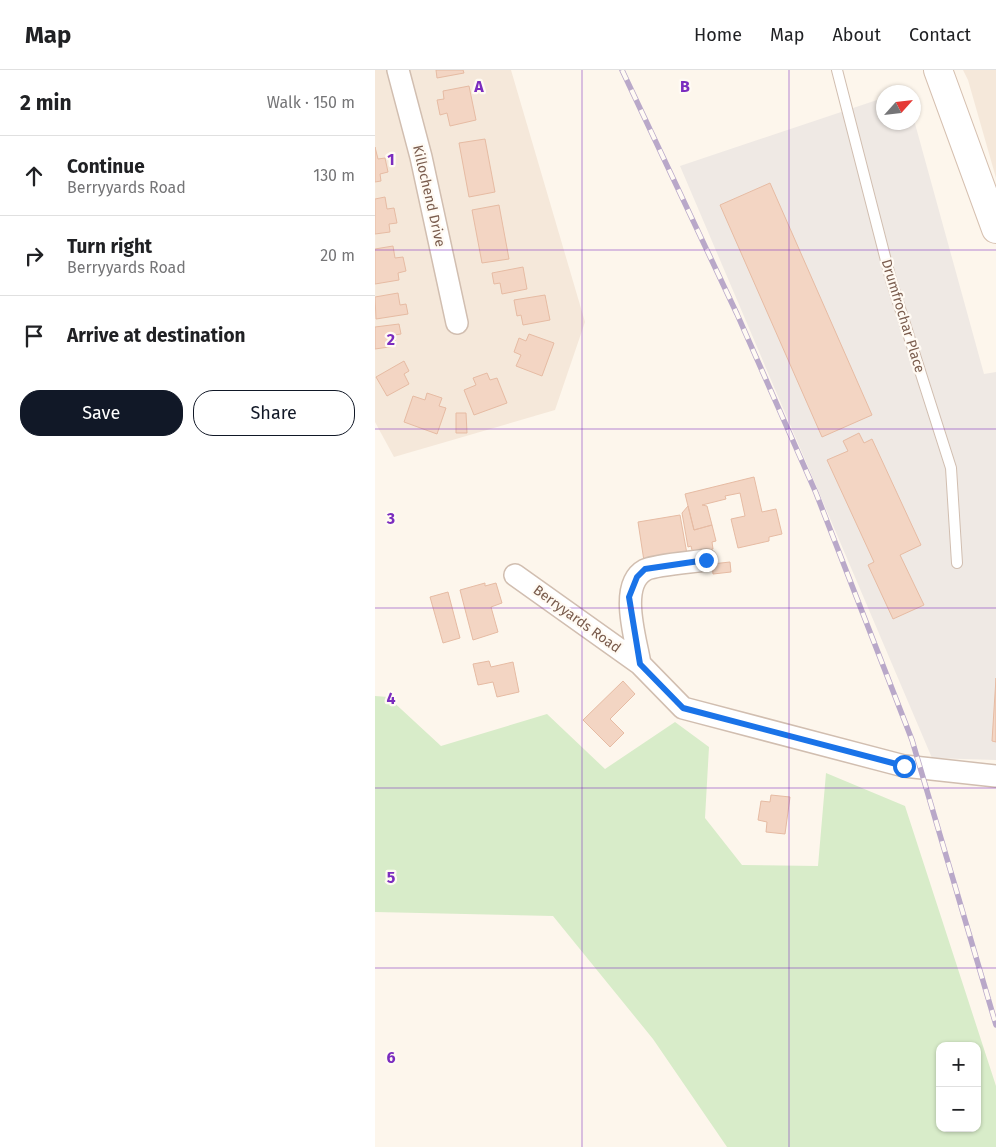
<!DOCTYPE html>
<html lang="en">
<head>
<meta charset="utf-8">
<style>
	:root { --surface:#fff; --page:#f6f6f6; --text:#202124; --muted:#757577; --line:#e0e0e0; --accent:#111827 }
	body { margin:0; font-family:"Fira Sans",sans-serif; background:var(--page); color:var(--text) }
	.controls { position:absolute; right:15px; bottom:15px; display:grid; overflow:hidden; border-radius:10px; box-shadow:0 1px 4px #0004 }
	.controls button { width:45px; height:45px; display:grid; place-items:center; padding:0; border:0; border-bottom:1px solid var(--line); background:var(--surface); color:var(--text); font:25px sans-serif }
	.compass { position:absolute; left:501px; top:15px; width:45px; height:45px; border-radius:50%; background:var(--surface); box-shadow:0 1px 4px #0004; rotate:63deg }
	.stop { position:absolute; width:15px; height:15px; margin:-11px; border:4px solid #1a73e8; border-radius:50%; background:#fff }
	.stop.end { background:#1a73e8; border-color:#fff; box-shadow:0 1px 5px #0008 }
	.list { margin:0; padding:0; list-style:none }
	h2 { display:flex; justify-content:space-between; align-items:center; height:65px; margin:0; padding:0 20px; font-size:21px }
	h2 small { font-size:16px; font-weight:400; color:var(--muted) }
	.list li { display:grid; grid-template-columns:32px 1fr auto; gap:15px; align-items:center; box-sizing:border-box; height:80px; padding:0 20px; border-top:1px solid var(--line) }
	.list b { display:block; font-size:19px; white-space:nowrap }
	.list p { margin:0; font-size:16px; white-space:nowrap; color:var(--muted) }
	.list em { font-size:16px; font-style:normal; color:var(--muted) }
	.actions { display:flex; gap:10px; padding:15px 20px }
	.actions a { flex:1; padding:11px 0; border:1px solid var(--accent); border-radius:20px; text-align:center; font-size:18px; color:var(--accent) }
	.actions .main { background:var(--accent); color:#fff }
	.icon { flex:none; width:28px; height:28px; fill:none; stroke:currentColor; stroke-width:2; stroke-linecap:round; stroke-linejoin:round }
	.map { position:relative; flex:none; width:621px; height:1077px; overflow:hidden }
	header { display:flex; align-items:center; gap:30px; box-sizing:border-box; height:70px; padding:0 25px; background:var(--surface); border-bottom:1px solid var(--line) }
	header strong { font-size:24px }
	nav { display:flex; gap:28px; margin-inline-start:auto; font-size:18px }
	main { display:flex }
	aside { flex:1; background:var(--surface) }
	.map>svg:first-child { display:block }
	.residential { fill:#f5e8da }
	.industrial { fill:#efe9e4 }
	.green { fill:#d8ecc9; fill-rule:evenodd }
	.building { fill:#f3d5c3; stroke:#e6bba3 }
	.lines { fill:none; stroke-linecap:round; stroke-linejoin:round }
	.service-casing { stroke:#d1beb0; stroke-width:12 }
	.minor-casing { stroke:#d1beb0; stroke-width:24 }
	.secondary-casing { stroke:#d6c0b0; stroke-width:30 }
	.service { stroke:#fff; stroke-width:10 }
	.minor { stroke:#fff; stroke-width:21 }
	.secondary { stroke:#fff; stroke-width:28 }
	.rail-casing { stroke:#b9a8c9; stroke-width:5.5 }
	.rail { stroke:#fffaf3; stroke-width:4; stroke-dasharray:11; stroke-linecap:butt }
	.route { stroke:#1a73e8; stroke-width:6 }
	.grid { fill:none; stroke:#7b2cbf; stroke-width:1; stroke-opacity:0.55 }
	.labels { text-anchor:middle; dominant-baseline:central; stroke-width:4.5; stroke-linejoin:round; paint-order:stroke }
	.street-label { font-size:14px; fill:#7a5c4d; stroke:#fffaf3 }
	.grid-label { font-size:16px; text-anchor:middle; font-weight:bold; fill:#7b2cbf; stroke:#fffaf3; stroke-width:4.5; stroke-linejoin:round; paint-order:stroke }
</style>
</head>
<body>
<header>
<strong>Map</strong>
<nav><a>Home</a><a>Map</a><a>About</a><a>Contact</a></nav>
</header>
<main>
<aside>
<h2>2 min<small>Walk · 150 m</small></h2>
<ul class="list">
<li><svg class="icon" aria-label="ahead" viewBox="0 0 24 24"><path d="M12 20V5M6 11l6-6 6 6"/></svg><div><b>Continue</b><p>Berryyards Road</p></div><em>130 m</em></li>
<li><svg class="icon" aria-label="right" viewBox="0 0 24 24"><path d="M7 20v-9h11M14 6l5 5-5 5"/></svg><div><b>Turn right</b><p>Berryyards Road</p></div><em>20 m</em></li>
<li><svg class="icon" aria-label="arrive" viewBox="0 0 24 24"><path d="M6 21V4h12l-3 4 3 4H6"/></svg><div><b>Arrive at destination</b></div></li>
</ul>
<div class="actions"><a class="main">Save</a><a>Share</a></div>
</aside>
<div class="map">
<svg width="621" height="1077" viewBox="0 0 621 1077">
	<rect width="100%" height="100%" fill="#fdf6ec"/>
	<path class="residential" d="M0,0H136L210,252L180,340L19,387L0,352Z
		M588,0H621V108L593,10Z"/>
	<path class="industrial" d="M508,28V52H538L539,50L609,304L621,302V690L557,688L305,96Z"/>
	<path class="green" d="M0,626L13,627L66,676L172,644L230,699L300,652L334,677L330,748L367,795L443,796L451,703L530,736L621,1016V1077H352L278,969L178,846L0,842ZM565,976H602V1058H565Z"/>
	<path class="building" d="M61,0H88L89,3L62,8Z
		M94,16L101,50L75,56L72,43L65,45L62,30L69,29L68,21Z
		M110,69L120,122L94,127L84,73Z
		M0,77L3,89L10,88L13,102L5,104L6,111L0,112Z
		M395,113L497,345L447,367L345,135Z
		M10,127L12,139L19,138L22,153L14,154L15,162L0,164V129Z
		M124,135L134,189L107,193L97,140Z
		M18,176L20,188L28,187L31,201L23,203L24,210L0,214V179Z
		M148,197L152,219L127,224L125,213L119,214L117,203Z
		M23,223L25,235L31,234L33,244L1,249L0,227Z
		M170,225L175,250L148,255L146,245L142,246L139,230Z
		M24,254L26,264L20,265L21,276L0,279V257Z
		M154,264L179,273L167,306L141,296L146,285L139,282L144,268L151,271Z
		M29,291L34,301L29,304L34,314L12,326L1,307Z
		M112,303L115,310L122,308L132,333L99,345L89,320L101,315L98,308Z
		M52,323L67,328L64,336L71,338L62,364L29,352L38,326L50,330Z
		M81,343H91L92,363H81Z
		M484,363L489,373L497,369L546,475L525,485L549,535L518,549L493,495L499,492L452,390L473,381L468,371Z
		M379,407L387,442L401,439L407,464L394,467V471L363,478L356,449L370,446L365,423L350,426L351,429L327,435L332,436L337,455L319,460L310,424Z
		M313,436L319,460L337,455L341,471L337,472L338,479L318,484L316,476L313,477L307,443Z
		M305,445L312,484L269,491L263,452Z
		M355,492L356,502L338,504L337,494Z
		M110,513V516L121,513L127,533L116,537L123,562L98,570L85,520Z
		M73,522L85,568L68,573L55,527Z
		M114,591L116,597L138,592L144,622L122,627L118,612L103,615L98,594Z
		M621,608V672L617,671Z
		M248,611L260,624L235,649L249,663L235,677L208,650Z
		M396,725L415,727L410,764L391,762L392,752L383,750L386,731L395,732Z"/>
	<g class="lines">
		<g class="service-casing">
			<path id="service" d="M462,0L516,210L576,398L582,493"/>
		</g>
		<g class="minor-casing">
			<path id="minor" d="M23,0L46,87L82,253
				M140,505L265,594L308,638L529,696L621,706
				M265,594C261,569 243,515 270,500C279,495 318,492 331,490"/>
		</g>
		<g class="secondary-casing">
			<path id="secondary" d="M563,0L621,159"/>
		</g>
		<use href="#service" class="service"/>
		<use href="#minor" class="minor"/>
		<use href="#secondary" class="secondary"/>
		<g class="rail-casing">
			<path id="rail" d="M247,0L362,244L441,423L537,670L621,955"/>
		</g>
		<use href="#rail" class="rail"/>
	</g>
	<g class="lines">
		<path class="route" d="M331,490L270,499L262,507L254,527L265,594L308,638L529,696"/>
	</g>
	<path class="grid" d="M207,0V1077M414,0V1077M0,180H621M0,359H621M0,538H621M0,718H621M0,898H621"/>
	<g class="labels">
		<g class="street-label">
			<text transform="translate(54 126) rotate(77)">Killochend Drive</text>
			<text transform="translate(528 246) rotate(73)">Drumfrochar Place</text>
			<text transform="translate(202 549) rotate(36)">Berryyards Road</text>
		</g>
	</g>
	<g class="grid-label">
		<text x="104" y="22">A</text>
		<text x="310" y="22">B</text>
		<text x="16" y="95">1</text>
		<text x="16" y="275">2</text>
		<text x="16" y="454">3</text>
		<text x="16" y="634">4</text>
		<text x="16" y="813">5</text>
		<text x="16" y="993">6</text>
	</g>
</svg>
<div class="controls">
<button>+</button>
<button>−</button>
</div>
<svg class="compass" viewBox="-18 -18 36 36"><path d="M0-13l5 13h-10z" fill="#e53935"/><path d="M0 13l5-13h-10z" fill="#757577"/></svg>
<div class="stop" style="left:529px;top:696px"></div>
<div class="stop end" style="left:331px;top:490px"></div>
</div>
</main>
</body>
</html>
